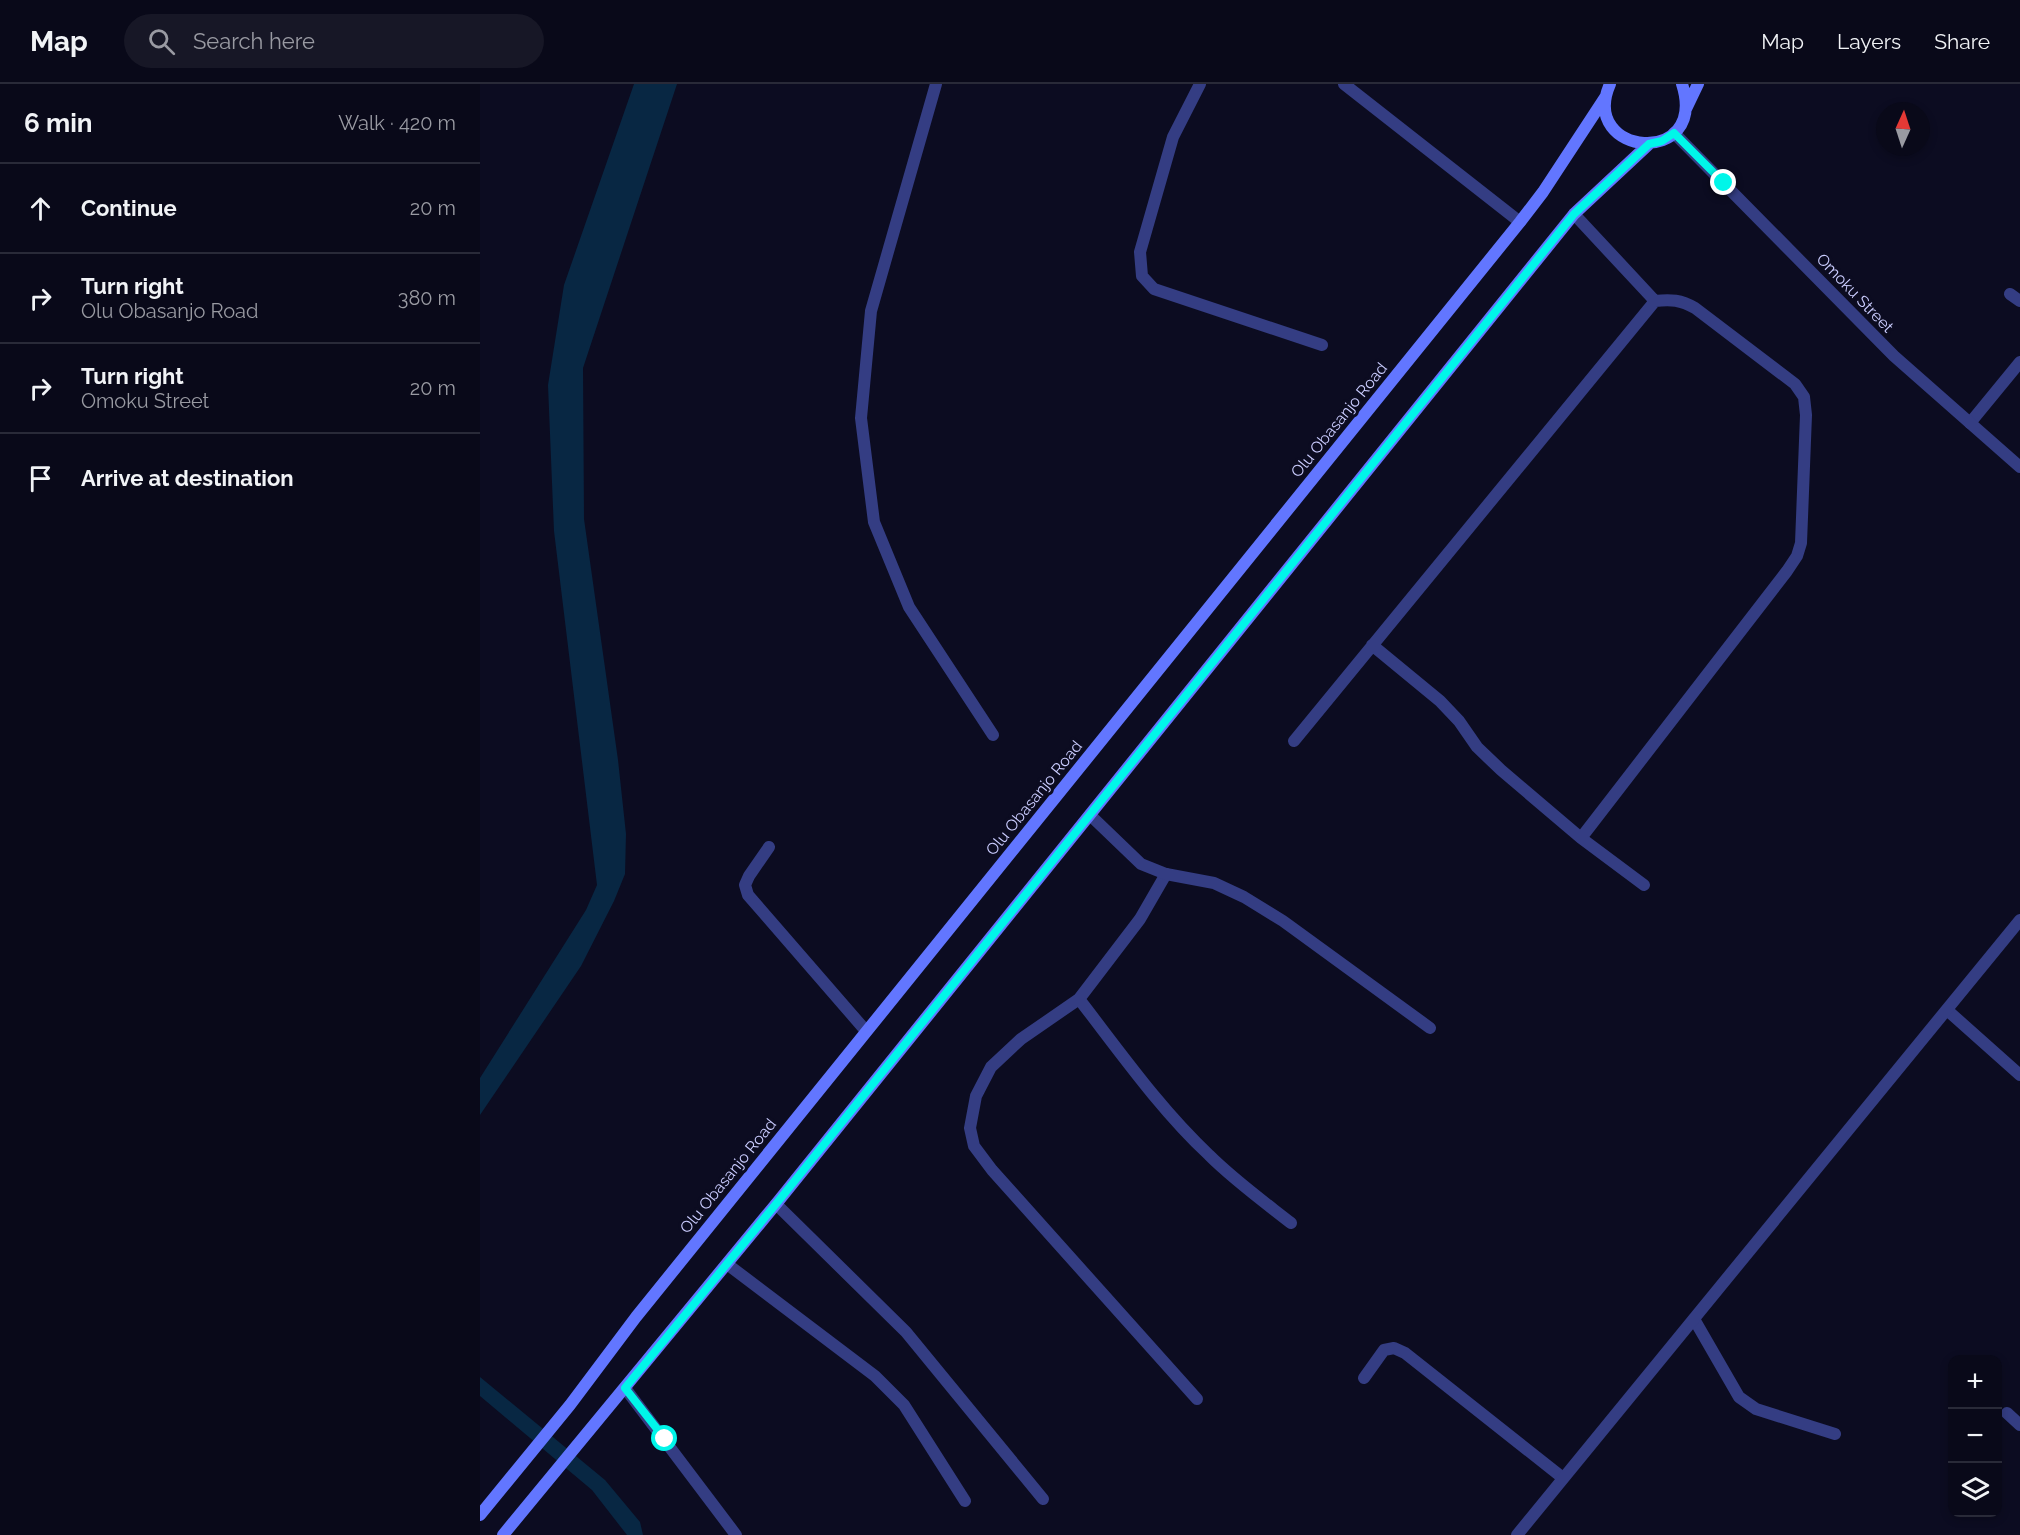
<!DOCTYPE html>
<html lang="en">
<head>
<meta charset="utf-8">
<style>
	:root { --surface:#090919; --page:#171726; --text:#f1f3f6; --muted:#999aa2; --line:#292a38 }
	body { margin:0; font-family:Raleway,sans-serif; background:var(--page); color:var(--text) }
	.controls { position:absolute; right:18px; bottom:18px; display:grid; overflow:hidden; border-radius:12px; box-shadow:0 3px 9px #0003 }
	.controls button { width:54px; height:54px; display:grid; place-items:center; padding:0; border:0; border-bottom:2px solid var(--line); background:var(--surface); color:var(--text); font:30px sans-serif }
	.compass { position:absolute; left:1396px; top:18px; width:54px; height:54px; border-radius:50%; background:var(--surface); box-shadow:0 3px 9px #0003; rotate:3deg }
	.stop { position:absolute; width:18px; height:18px; margin:-14px; border:4px solid #00f6e9; border-radius:50%; background:#fff }
	.stop.end { background:#00f6e9; border-color:#fff; box-shadow:0 2px 6px #0008 }
	.list { margin:0; padding:0; list-style:none }
	h2 { display:flex; justify-content:space-between; align-items:center; height:78px; margin:0; padding:0 24px; font-size:26px }
	h2 small { font-size:20px; font-weight:400; color:var(--muted) }
	.list li { display:grid; grid-template-columns:39px 1fr auto; gap:18px; align-items:center; box-sizing:border-box; height:90px; padding:0 24px; border-top:2px solid var(--line) }
	.list b { display:block; font-size:22px; white-space:nowrap }
	.list p { margin:0; font-size:20px; white-space:nowrap; color:var(--muted) }
	.list em { font-size:20px; font-style:normal; color:var(--muted) }
	.icon { flex:none; width:33px; height:33px; fill:none; stroke:currentColor; stroke-width:2; stroke-linecap:round; stroke-linejoin:round }
	.map { position:relative; flex:none; width:1540px; height:1451px; overflow:hidden }
	header { display:flex; align-items:center; gap:36px; box-sizing:border-box; height:84px; padding:0 30px; background:var(--surface); border-bottom:2px solid var(--line) }
	header strong { font-size:28px }
	nav { display:flex; gap:33px; margin-inline-start:auto; font-size:21px }
	.search { width:420px; height:54px; background:var(--page); display:flex; align-items:center; gap:15px; box-sizing:border-box; padding:0 21px; border-radius:33px; color:var(--muted); font-size:22px }
	main { display:flex }
	aside { flex:1; background:var(--surface) }
	.map>svg:first-child { display:block }
	.water { fill:#082743 }
	.lines { fill:none; stroke-linecap:round; stroke-linejoin:round }
	.lane { stroke:#343d83; stroke-width:12 }
	.street { stroke:#343d83; stroke-width:12 }
	.secondary { stroke:#6276ff; stroke-width:12 }
	.route { stroke:#00f6e9; stroke-width:8 }
	.labels { text-anchor:middle; dominant-baseline:central; stroke-width:6; stroke-linejoin:round; paint-order:stroke }
	.street-label { font-size:16px; fill:#cbcdff; stroke:#0c0c21 }
</style>
</head>
<body>
<header>
<strong>Map</strong>
<div class="search"><svg class="icon" aria-label="search" viewBox="0 0 24 24"><circle cx="10" cy="10" r="6"/><path d="M15 15l6 6"/></svg>Search here</div>
<nav><a>Map</a><a>Layers</a><a>Share</a></nav>
</header>
<main>
<aside>
<h2>6 min<small>Walk · 420 m</small></h2>
<ul class="list">
<li><svg class="icon" aria-label="ahead" viewBox="0 0 24 24"><path d="M12 20V5M6 11l6-6 6 6"/></svg><div><b>Continue</b></div><em>20 m</em></li>
<li><svg class="icon" aria-label="right" viewBox="0 0 24 24"><path d="M7 20v-9h11M14 6l5 5-5 5"/></svg><div><b>Turn right</b><p>Olu Obasanjo Road</p></div><em>380 m</em></li>
<li><svg class="icon" aria-label="right" viewBox="0 0 24 24"><path d="M7 20v-9h11M14 6l5 5-5 5"/></svg><div><b>Turn right</b><p>Omoku Street</p></div><em>20 m</em></li>
<li><svg class="icon" aria-label="arrive" viewBox="0 0 24 24"><path d="M6 21V4h12l-3 4 3 4H6"/></svg><div><b>Arrive at destination</b></div></li>
</ul>
</aside>
<div class="map">
<svg width="1540" height="1451" viewBox="0 0 1540 1451">
	<rect width="100%" height="100%" fill="#0c0c21"/>
	<path class="water" d="M154,0H197L103,284L104,435L138,676L146,750L145,790L134,817L101,882L0,1031V994L106,826L117,801L74,447L68,301L84,201Z
		M0,1293L125,1396L160,1438L163,1451H147L112,1406L0,1312Z"/>
	<g class="lines">
		<path class="lane" d="M456,0L391,227L381,334L394,438L429,523L513,651
			M720,0L693,53L660,168L662,192L674,205L842,261
			M864,0L1040,138
			M1530,210L1540,217
			M1490,339L1540,278
			M892,561L960,617L979,637L997,663L1021,686L1101,754L1164,801
			M814,657L1175,217L1094,130
			M1101,754L1307,487L1317,472L1321,459L1326,331L1324,313L1315,300L1215,224C1201,216 1191,215 1175,217
			M289,763L269,792L265,801L268,811L386,947
			M686,790L660,835L599,915L541,955L511,983L496,1012L490,1044L494,1062L512,1086L717,1315
			M599,915C640,968 680,1025 729,1071C754,1096 783,1117 811,1139
			M1467,926L1540,991
			M296,1120L426,1248L563,1415
			M247,1180L395,1292L424,1321L485,1417
			M1214,1235L1259,1313L1276,1325L1355,1350
			M884,1294L904,1266L914,1264L925,1269L1083,1394
			M145,1304L256,1451
			M1527,1329L1540,1341"/>
		<path class="street" d="M1194,49L1414,272L1540,383
			M610,731L661,780L686,790L734,799L764,813L803,837L950,944
			M1037,1451L1540,836"/>
		<path class="secondary" d="M1130,0C1098,73 1229,84 1202,0
			M1206,25L1218,0
			M0,1431L90,1321L156,1233L1040,138L1063,108L1126,12
			M23,1451L296,1120L1094,130L1169,60"/>
	</g>
	<g class="lines">
		<path class="route" d="M185,1355L145,1304L296,1120L1094,130L1169,60L1182,57L1194,49L1244,99"/>
	</g>
	<g class="labels">
		<g class="street-label">
			<text transform="translate(1375 209) rotate(46)">Omoku Street</text>
			<text transform="translate(859 336) rotate(-51)">Olu Obasanjo Road</text>
			<text transform="translate(554 714) rotate(-51)">Olu Obasanjo Road</text>
			<text transform="translate(248 1092) rotate(-51)">Olu Obasanjo Road</text>
		</g>
	</g>
</svg>
<div class="controls">
<button>+</button>
<button>−</button>
<button><svg class="icon" aria-label="layers" viewBox="0 0 24 24"><path d="M12 4l9 5-9 5-9-5zM3 14l9 5 9-5"/></svg></button>
</div>
<svg class="compass" viewBox="-18 -18 36 36"><path d="M0-13l5 13h-10z" fill="#e53935"/><path d="M0 13l5-13h-10z" fill="#999aa2"/></svg>
<div class="stop" style="left:185px;top:1355px"></div>
<div class="stop end" style="left:1244px;top:99px"></div>
</div>
</main>
</body>
</html>
